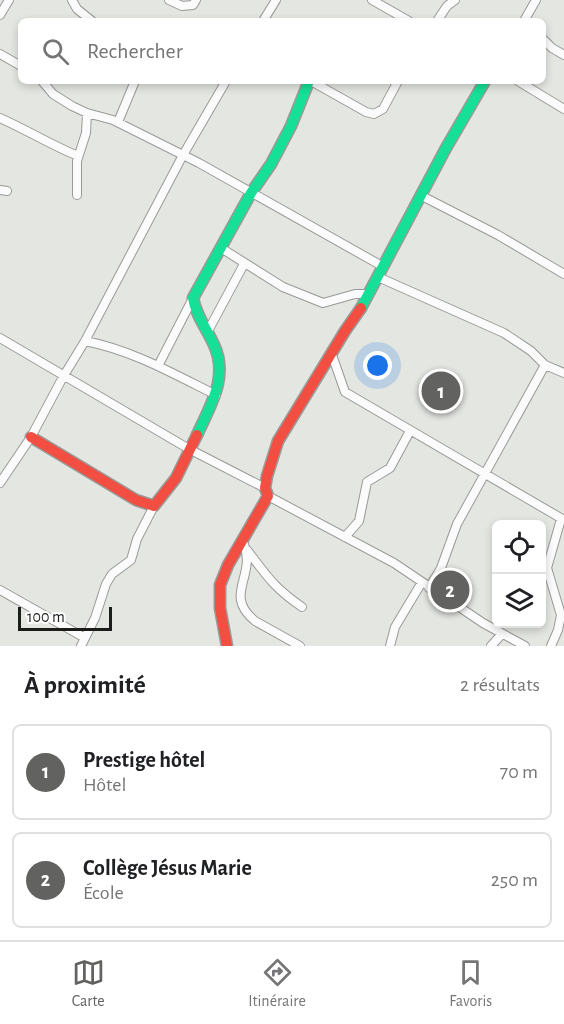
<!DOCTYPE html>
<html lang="fr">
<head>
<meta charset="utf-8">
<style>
	:root { --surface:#fff; --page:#f6f6f6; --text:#202124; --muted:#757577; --line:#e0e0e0; --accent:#626360 }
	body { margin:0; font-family:"Alegreya Sans",sans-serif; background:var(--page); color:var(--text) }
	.controls { position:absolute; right:18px; bottom:18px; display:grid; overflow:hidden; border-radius:9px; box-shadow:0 3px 9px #0003 }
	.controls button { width:54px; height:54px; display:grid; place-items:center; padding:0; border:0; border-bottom:2px solid var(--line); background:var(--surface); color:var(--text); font:30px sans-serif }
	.scale { position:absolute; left:18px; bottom:15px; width:94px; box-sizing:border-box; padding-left:6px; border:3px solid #1c1d1a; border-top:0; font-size:16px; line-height:21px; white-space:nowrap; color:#1c1d1a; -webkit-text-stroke:4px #fff; paint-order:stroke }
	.you { position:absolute; left:378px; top:366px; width:21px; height:21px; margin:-15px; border:4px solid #fff; border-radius:50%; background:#1a73e8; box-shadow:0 0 0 9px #1a73e833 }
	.badge { display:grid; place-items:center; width:39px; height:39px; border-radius:50%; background:var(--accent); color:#fff; font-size:20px; font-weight:700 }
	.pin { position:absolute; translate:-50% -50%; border:3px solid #fff; box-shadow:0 2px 6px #0006 }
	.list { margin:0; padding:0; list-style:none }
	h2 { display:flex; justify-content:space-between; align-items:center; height:78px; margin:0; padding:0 24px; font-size:26px }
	h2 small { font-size:20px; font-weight:400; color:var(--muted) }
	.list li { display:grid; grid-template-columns:39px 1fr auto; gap:18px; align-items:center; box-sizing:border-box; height:96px; margin:0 12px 12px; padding:0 12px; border:2px solid var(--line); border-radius:9px }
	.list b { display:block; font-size:22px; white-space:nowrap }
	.list p { margin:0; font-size:20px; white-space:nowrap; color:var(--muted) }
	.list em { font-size:20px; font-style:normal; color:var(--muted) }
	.icon { flex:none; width:33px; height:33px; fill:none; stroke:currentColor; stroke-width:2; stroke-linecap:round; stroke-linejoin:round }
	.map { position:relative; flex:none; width:564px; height:646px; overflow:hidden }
	.search { position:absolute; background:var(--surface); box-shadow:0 3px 9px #0003; left:18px; right:18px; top:18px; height:66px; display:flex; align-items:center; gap:15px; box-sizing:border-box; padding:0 21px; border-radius:9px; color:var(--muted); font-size:22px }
	.sheet { height:294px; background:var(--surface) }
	nav { display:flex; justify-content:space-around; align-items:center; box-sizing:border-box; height:84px; border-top:2px solid var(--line); background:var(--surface); font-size:16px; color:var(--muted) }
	nav a { display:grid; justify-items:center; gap:3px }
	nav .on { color:var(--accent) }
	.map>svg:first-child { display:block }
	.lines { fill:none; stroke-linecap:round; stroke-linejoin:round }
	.street-casing { stroke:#999a97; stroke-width:10 }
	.fast-casing { stroke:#999a97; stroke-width:13 }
	.jam-casing { stroke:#999a97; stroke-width:13 }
	.street { stroke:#fbfbfb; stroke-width:8 }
	.fast { stroke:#16e098; stroke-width:10 }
	.jam { stroke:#f24e42; stroke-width:10 }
</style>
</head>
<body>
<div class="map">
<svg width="564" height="646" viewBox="0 0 564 646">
	<rect width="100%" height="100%" fill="#e4e6e2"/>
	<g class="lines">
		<g class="street-casing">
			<path id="street" d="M72,0L77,9L92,21
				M169,0L182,6L193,5L196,0
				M372,0L409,21
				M0,15L9,0
				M263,21L276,0
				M437,21L447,6L455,0
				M524,21L536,0
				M543,39L552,48L564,55
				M0,54L21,66
				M42,81L53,94L72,106L87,113L113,120L199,163L382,266
				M311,81L366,112L374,114L383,109L398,81
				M518,81L564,109
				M0,118C27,130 51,145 78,156
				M118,122L135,81
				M0,190L7,191
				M77,195V161L86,133L87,113
				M422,196L498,235L564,274
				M221,248L283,287L323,303L355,294H369
				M378,277L504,333L531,351L545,365L457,524L441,568L429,588
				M208,331L244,264
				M0,338L189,449L265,488
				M85,341C132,350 174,374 216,395
				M332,355L345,392L564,520
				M545,365L564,373
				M158,366L193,298
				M0,483L31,437L63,377L85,341L183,155L226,81
				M268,496L394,563L483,623L525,646
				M345,537L359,521L367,482L390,468L410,431
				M243,542C258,576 222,594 255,621L300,646
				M247,550C268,577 273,587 302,607
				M0,590L85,638
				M81,646L95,618L106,584L112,574L131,560L137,539L154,506
				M390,646L395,627L422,582
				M491,646L502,634
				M551,646L558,630L561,615L547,568L561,519"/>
		</g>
		<g class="fast-casing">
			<path id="fast" d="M361,308L446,148L485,81
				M197,435C210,406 229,377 214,345C207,329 196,316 193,298L251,193L271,164L291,126L309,81"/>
		</g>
		<g class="jam-casing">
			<path id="jam" d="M31,437L136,500L154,506L176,478L197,435
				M227,646L220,608V585L228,565L268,496L265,488L267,476L278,441L345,331L361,308"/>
		</g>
		<use href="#street" class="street"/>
		<use href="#fast" class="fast"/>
		<use href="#jam" class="jam"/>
	</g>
</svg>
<div class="controls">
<button><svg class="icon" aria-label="locate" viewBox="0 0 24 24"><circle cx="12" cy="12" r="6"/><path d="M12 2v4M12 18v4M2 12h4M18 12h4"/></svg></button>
<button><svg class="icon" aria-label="layers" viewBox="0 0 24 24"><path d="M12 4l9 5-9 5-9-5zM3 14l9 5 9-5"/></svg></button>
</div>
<div class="scale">100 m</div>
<div class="you"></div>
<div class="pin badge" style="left:441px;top:391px">1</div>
<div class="pin badge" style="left:450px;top:590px">2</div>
<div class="search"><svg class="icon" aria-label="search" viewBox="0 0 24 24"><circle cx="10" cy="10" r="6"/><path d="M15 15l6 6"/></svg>Rechercher</div>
</div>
<section class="sheet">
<h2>À proximité<small>2 résultats</small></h2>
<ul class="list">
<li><span class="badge">1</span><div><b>Prestige hôtel</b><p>Hôtel</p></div><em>70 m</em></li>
<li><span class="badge">2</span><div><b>Collège Jésus Marie</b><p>École</p></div><em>250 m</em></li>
</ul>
</section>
<nav>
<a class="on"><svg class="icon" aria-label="map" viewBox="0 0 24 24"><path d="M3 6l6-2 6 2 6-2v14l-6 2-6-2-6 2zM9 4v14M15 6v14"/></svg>Carte</a>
<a><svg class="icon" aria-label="directions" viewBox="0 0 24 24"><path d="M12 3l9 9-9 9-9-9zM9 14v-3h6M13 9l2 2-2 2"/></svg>Itinéraire</a>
<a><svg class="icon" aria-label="saved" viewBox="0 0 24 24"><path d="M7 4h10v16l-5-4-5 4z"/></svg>Favoris</a>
</nav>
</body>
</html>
